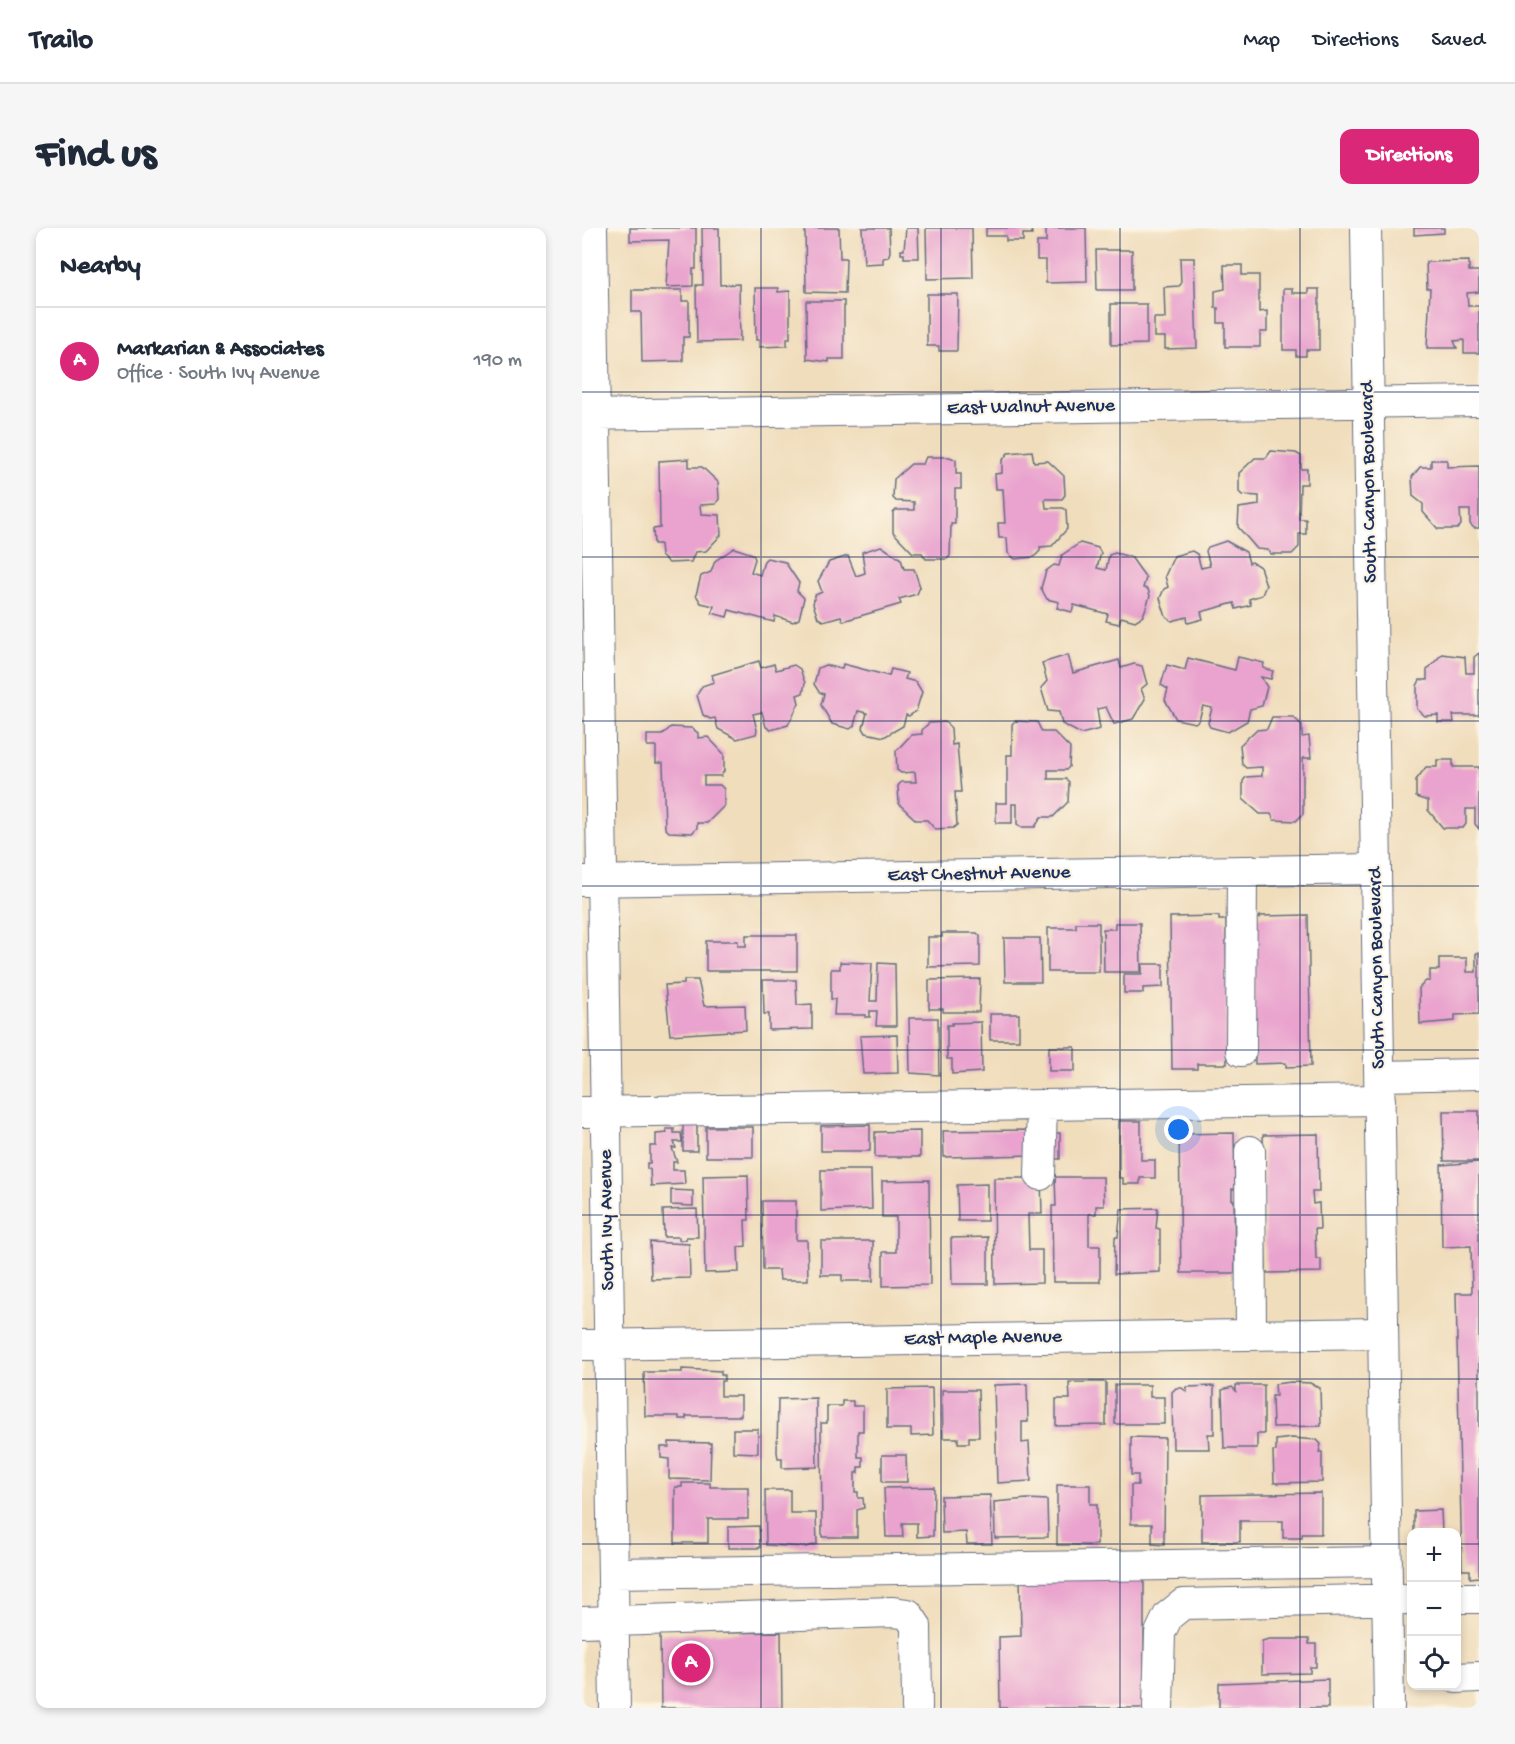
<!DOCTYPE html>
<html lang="en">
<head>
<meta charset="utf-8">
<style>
	:root { --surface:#fff; --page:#f6f6f7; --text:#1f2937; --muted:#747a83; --line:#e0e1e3; --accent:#db2777 }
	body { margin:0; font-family:"Gochi Hand",sans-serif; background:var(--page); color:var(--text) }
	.controls { position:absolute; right:18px; bottom:18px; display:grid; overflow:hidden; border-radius:12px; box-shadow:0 3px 9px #0003 }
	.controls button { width:54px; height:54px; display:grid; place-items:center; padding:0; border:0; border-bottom:2px solid var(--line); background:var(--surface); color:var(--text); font:30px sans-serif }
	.you { position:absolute; left:597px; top:902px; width:21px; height:21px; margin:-15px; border:4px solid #fff; border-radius:50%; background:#1a73e8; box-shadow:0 0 0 9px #1a73e833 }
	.badge { display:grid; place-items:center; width:39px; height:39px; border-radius:50%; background:var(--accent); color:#fff; font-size:20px; font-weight:700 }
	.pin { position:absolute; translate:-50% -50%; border:3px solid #fff; box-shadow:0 2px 6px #0006 }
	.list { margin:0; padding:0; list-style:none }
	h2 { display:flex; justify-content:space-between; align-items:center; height:78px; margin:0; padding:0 24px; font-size:26px }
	h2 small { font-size:20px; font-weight:400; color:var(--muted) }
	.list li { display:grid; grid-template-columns:39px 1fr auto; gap:18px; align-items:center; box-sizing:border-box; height:108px; padding:0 24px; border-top:2px solid var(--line) }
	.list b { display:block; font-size:22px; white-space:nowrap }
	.list p { margin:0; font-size:20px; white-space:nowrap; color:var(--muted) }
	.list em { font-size:20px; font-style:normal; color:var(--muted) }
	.icon { flex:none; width:33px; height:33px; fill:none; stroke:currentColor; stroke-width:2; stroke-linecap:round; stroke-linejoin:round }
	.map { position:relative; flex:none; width:897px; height:1480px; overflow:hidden; border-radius:12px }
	header { display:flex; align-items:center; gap:36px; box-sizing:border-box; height:84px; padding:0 30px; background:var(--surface); border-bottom:2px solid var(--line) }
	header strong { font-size:28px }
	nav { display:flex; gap:33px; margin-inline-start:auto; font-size:21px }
	.intro { display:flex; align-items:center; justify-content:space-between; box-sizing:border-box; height:144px; padding:0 36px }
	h1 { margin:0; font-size:42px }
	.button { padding:15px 27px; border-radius:12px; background:var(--accent); color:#fff; font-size:21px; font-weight:700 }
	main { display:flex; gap:36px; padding:0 36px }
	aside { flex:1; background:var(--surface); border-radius:12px; box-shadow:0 3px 9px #0003 }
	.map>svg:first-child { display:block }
	.building { fill:#e9a3ce }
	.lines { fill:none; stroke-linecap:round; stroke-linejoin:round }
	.minor-casing { stroke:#666c7f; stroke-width:32 }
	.minor { stroke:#fff; stroke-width:30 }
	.grid { fill:none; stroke:#1b2f5e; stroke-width:1.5; stroke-opacity:0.55 }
	.labels { text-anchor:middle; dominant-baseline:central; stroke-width:4.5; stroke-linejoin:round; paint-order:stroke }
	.street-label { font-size:20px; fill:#1b2f5e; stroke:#fcf5e5 }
</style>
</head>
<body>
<header>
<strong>Trailo</strong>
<nav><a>Map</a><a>Directions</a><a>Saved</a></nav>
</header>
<div class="intro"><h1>Find us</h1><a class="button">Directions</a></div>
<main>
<aside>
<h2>Nearby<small></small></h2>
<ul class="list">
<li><span class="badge">A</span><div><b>Markarian &amp; Associates</b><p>Office · South Ivy Avenue</p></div><em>190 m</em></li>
</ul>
</aside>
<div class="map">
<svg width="897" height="1480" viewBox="0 0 897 1480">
	<rect width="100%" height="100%" fill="#fcf5e5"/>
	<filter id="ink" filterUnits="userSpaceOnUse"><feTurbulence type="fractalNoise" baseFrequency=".0167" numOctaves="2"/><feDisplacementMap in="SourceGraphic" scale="12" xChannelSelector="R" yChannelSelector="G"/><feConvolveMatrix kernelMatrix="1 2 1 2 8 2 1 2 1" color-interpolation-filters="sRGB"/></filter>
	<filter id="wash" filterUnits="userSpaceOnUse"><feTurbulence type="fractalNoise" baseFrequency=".008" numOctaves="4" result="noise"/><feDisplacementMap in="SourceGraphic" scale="24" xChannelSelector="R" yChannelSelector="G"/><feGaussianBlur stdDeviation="1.35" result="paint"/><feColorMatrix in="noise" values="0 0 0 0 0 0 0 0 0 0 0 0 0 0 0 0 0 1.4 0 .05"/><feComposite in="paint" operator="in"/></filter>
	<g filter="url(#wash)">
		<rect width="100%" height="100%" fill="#f0ddbc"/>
		<g id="blocks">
			<path class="building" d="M48,0H114V41H111V58L84,59L87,12L48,13Z
				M120,0H137L138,57L157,56L158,113L115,114L114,57H121Z
				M223,0H257L258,30H264L263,65L224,64Z
				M280,0H307L308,24L306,29L301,30V35L282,36Z
				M324,0H336L337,30H322V26H319V22H322Z
				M344,0H390L391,50L345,51Z
				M404,0H449L450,6H441V13H424V8H404Z
				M464,0H504L505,54L464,55V32H455V14H464Z
				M832,0H862V5L832,7Z
				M514,22H550V62H515Z
				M598,30H612L615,120L583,121V109H572V90H583L582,59L597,58L599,56Z
				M887,33V43H897V64L885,65L886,78H897V125H882V112L872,113L875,120H845L848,61H845L844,34Z
				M642,37H660V47H677V84L685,83V104H678V119H643V95H636V80H633V63L643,61Z
				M173,60H196V64L208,63V110H205V118L177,119V112H174Z
				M701,61H710V65H726V61H737V122H724V128H714V122H701Z
				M50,62H100V73H107V109H101V133L60,134L59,84H50Z
				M345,66H376L375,123H357V118H345Z
				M224,73H262V131H247V134L225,131Z
				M529,76H565V116L529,117Z
				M450,223L452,234L466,233L482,248L483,267L480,271H463L464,280H481L484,282L485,301L470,318L458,319V323L452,329L433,331L426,325L425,310H417L416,295H423L421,261H414L413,246L420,245V233L426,225Z
				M689,223L714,225L719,228V241H725V256H718L717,291H724V306H717V319L710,326H689L686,322L675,321L656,299L657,280L677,277V268L660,267L657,264V245L673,230H684Z
				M344,229H368L374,232V246H379V261H373V296H369L368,328L365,331H344L340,325H331L311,304V285L314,282H332V274L314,273L311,270L312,251L329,236H341Z
				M107,231V239H120L136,254L137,271L134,276L118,277L119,286L138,287L139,307L124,323L113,324L109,334L87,335L79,328L78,316H72L71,301L78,300L77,233Z
				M849,232H865V239L897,238V300H892L888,296V282H878L879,297L875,301H856L841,284V276L831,268L830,249L838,239H849Z
				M644,313L664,324L667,335L670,334L678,339L684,357L680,367L667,371L669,377L654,381L652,375L619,384L621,391L606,395L605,389L590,393L584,389L578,370L582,361L586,359L583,348L592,328L610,323L615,326L619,340L628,338L624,323L626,319Z
				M498,315L516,320L519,325L515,340L524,342L527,327L533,325L549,329L564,350L561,360L566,361L568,368L561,388L553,393L539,389L537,396L524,393L526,386L492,377L490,384L475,380L477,374L465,371L459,360L464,343L472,337L477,338L480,327Z
				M299,318L319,331L322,341H332L338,359L335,366L317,371L319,376L261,393L259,388L241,393L236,390L231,376L233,367L240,364L236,353L247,334L266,328L274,348L283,345L280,324Z
				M152,320L171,326L173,331L169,344L178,347L182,333L185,330L203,334L217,355L215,363L222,370L217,391L211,394L193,388L192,394L147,382L145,389L130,385L132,378L119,375L114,367L119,348L129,344L133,333Z
				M897,425V487H871L872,494H856V487L843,488L835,481V458L838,452H845V442L860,426L883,429L884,445H892V429Z
				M486,427L491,445L537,432L539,440L552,436L560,438L565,456L559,461L563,471L551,491L532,496L524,479L515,481L518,501L499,506L480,496L477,484L466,483L459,460L465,453L460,435Z
				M656,429L682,435L681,440L691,443L689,451L679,449L685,459L680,478L668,481L665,493L646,504L628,499L626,495L630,480L621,478L617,492L613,495L594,491L583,472L586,461L579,457L585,437L603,442L606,430L653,442Z
				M177,433L179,440L192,436L194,442L212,437L218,441L223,455L221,465L215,467L217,475L206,497L189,502L184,499L180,484L171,486L175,502L174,506L155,511L136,501L133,490L128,491L121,487L115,467L120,458L132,454L130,447Z
				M261,436L307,448L309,441L325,445L323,451L334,454L340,464L334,483L327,488L324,487L321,498L302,509L284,505L281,500L285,485L276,483L272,498L268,501L250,496L239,477L242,466L237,464L232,456L236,440L243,437L260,441Z
				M690,489H711L720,497V509L727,508L729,530H721V586L714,593L692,592L689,586H678L661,571V553L664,549L680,548V539L664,540L660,536L658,517L674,502L685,501Z
				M433,493L455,494L460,504H472L488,520L487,539L484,542H466V551H484L487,554L486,574L471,589H459L453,599H439L435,596V576H430V595H414V575H425V527H430V496Z
				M363,494L369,500L370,517L375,516L379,564H373L375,597L371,600L353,601L345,592H334L317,576L316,558L319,554H334L333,544L319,545L315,542L314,523L329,507L340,506V502L347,495Z
				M89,499L109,500L116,505V510L126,509L142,526V543L139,548H122V557H138L142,561V578L125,595H115V600L110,605L87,604L83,600L81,535H74V518H65V507H80Z
				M855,532H871V539H897V601L893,596V581H884V596L881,600H861L846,582V573L834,569V552L844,539H855Z
				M726,687L729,838L704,839V835L673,836L670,691L678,690V688Z
				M637,688V692H644L645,836H615V841H590L588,689Z
				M494,695H517V744H466V700H494Z
				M533,695H558L559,744H522L521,701H533Z
				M360,705H395L398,708V738L346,739V709H360Z
				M164,707H215V743H124V713H156V718H164Z
				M422,710H458L459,754H423Z
				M894,725H897V786L873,787V793L838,796L837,760L844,753H848V742H857V730H885V744H894Z
				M258,734L290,735L288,773H295L296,735L313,736L314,798H294L295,783H288V789H283L284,787H252L253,771H249V741H258Z
				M560,736H581V759L561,760V765H542V746H560Z
				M398,751L397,784H361V781H347V752Z
				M102,752H116L122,778L163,777L164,802L88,807L83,757L102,756Z
				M181,752H214L215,777L230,776V801L187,802V786H182Z
				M408,786H437V812H408Z
				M327,790H356L357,847L328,845Z
				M399,794L400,844L370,846V831H365V797H370V795Z
				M315,807L316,845L281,846L278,808Z
				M467,819H493V843H467Z
				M861,883H897V933H862Z
				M115,892V923H101V893Z
				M537,893H559V932H573V950H558V956H541V950H537Z
				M288,897V923H239V898Z
				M124,899H171V929H124Z
				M84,901H92V905H99L100,914H92L94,920H90L95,934H91V942H102L103,956L69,958L68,941H65V935H68V918H74V906L85,905Z
				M452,902V927L362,929L361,903Z
				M338,903V929H293V904Z
				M462,905H478V931H462Z
				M652,905L653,961H650V972H652L653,1045H599L597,906Z
				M736,906L737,964H730L731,976L737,975L738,1001H733L734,1031H739V1044L684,1045L681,907Z
				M897,934V1349L888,1350V1342H880L874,1065H890L889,1018L860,1019L859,937Z
				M239,942H289L290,981L239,983Z
				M166,947L167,992H163L164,1018L156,1019L157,1044L123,1045L121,948Z
				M473,949H521L522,978H514V986H507V1018H518V1054H471L470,978H474Z
				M412,950H459L460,986H446L447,1022H460V1055L413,1056Z
				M347,952L348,1057L301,1058V1024H314V989H300V953Z
				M405,956V993H376L375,957Z
				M89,962L111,963V978L89,977Z
				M180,973H214V1012H225L226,1052H198L197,1042H181Z
				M576,980L574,1000L578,1001V1044L532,1046L533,1009H536L539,981Z
				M115,981L116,1009H104V1012H97V1009H82L81,982Z
				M406,1009V1056H370L369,1010Z
				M239,1013H291V1053H260V1047H239Z
				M68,1014L107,1016L108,1050L69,1051Z
				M100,1141L139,1143V1147H142V1153H139V1168H159V1188H104V1191H97V1188H63L62,1144H100Z
				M487,1154H524V1197L474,1198V1171H488Z
				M709,1154L728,1155L738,1160L739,1198L691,1199L690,1168H694L693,1156Z
				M445,1156L446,1194H440V1215L447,1214L449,1253L415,1255L412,1157Z
				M533,1157H568V1169H582V1196H533Z
				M654,1157H682V1206H675V1220H642L640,1162L650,1159L654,1163Z
				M632,1158V1206H626L627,1221H591L590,1164L594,1160H600L605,1164V1159Z
				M350,1160L351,1207L329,1208V1201H305V1161Z
				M360,1162H396L397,1209H387V1215H376V1210H361Z
				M234,1170L235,1239L200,1240V1230H196L195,1224L196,1171Z
				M260,1173H271V1178H281V1203H276V1229H281V1239H276V1245H273V1264H276V1270H281L282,1280L275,1282V1309H240L239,1195H245V1178H260Z
				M151,1201H176V1225L151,1224Z
				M549,1209L583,1210L582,1317L570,1316V1296H549V1257H556V1247H549Z
				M710,1210L735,1212L739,1216L737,1224H740V1254L692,1255L691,1223H694V1212Z
				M87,1214L129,1215L128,1252L87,1251V1231L79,1230V1219H87Z
				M300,1227H324L325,1254H300Z
				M100,1255H128V1259H166V1291H126V1315H93V1259H100Z
				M475,1257H508V1276H515V1317H475Z
				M352,1259L351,1308L335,1309V1295H320L321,1309H304L302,1260Z
				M183,1262H208V1285H234L235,1316L224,1319L184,1317Z
				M739,1265V1306H720V1310H701V1293H658V1314H620V1267Z
				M408,1267L410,1316H385L384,1304L360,1305L359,1268Z
				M445,1271L465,1272L466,1309L413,1310L412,1274Z
				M859,1282L860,1304H832V1283Z
				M177,1298L178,1320H146V1299Z
				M562,1345V1480H418L417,1409L439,1408L438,1347Z
				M199,1404L200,1480H79L78,1406Z
				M687,1411H727V1416H734V1439H728V1445L680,1446V1413Z
				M746,1451V1480H637V1455Z"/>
		</g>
	</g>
	<g filter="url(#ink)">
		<use href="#blocks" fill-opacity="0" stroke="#666c7f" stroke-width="1.5"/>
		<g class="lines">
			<g class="minor-casing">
				<path id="minor" d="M10,0L33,1480
					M784,0L807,1480
					M0,187L897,173
					M0,653L794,641
					M659,823L660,643
					M798,848L897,846
					M0,884L798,872
					M668,923L669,1107
					M458,947L460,877
					M0,1117L801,1105
					M31,1345L805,1334
					M874,1370H897
					M0,1394L311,1384L326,1386L334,1398L335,1480
					M874,1450L897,1449
					M576,1480L578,1405L586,1388L601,1376L830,1371"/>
			</g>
			<use href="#minor" class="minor"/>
		</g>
	</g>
	<path class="grid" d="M179,0V1480M359,0V1480M538,0V1480M718,0V1480M0,164H897M0,329H897M0,493H897M0,658H897M0,822H897M0,987H897M0,1151H897M0,1316H830M874,1316H897"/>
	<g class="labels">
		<g class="street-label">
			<text transform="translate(449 180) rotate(-1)">East Walnut Avenue</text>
			<text transform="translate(788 254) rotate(-91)">South Canyon Boulevard</text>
			<text transform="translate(397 647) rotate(-1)">East Chestnut Avenue</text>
			<text transform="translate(796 740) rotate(-91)">South Canyon Boulevard</text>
			<text transform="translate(26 992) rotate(-91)">South Ivy Avenue</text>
			<text transform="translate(401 1111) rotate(-1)">East Maple Avenue</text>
		</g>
	</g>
</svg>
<div class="controls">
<button>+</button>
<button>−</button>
<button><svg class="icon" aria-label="locate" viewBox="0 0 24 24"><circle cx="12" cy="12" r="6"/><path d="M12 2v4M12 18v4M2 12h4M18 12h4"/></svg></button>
</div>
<div class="you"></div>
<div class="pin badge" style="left:109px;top:1435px">A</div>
</div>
</main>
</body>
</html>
